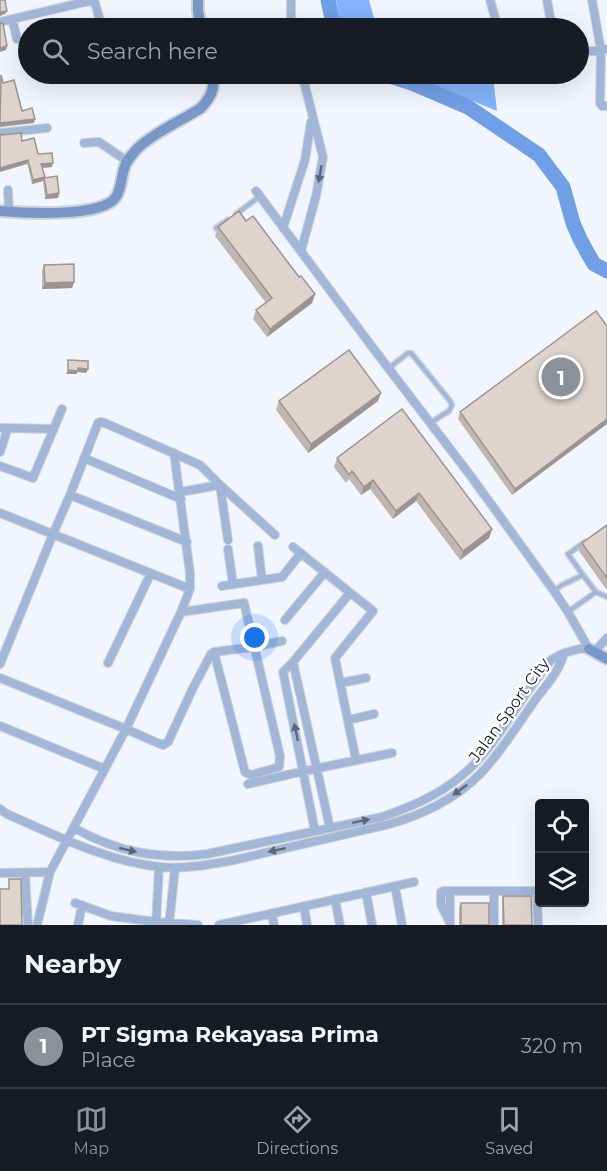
<!DOCTYPE html>
<html lang="en">
<head>
<meta charset="utf-8">
<style>
	:root { --surface:#171b24; --page:#242831; --text:#f1f3f6; --muted:#9ea1a6; --line:#363941; --accent:#8c9099 }
	body { margin:0; font-family:Montserrat,sans-serif; background:var(--page); color:var(--text) }
	.controls { position:absolute; right:18px; bottom:18px; display:grid; overflow:hidden; border-radius:6px; box-shadow:0 6px 24px #0002 }
	.controls button { width:54px; height:54px; display:grid; place-items:center; padding:0; border:0; border-bottom:2px solid var(--line); background:var(--surface); color:var(--text); font:30px sans-serif }
	.you { position:absolute; left:255px; top:638px; width:21px; height:21px; margin:-15px; border:4px solid #fff; border-radius:50%; background:#1a73e8; box-shadow:0 0 0 9px #1a73e833 }
	.badge { display:grid; place-items:center; width:39px; height:39px; border-radius:50%; background:var(--accent); color:#fff; font-size:20px; font-weight:700 }
	.pin { position:absolute; translate:-50% -50%; border:3px solid #fff; box-shadow:0 2px 6px #0006 }
	.list { margin:0; padding:0; list-style:none }
	h2 { display:flex; justify-content:space-between; align-items:center; height:78px; margin:0; padding:0 24px; font-size:26px }
	h2 small { font-size:20px; font-weight:400; color:var(--muted) }
	.list li { display:grid; grid-template-columns:39px 1fr auto; gap:18px; align-items:center; box-sizing:border-box; height:84px; padding:0 24px; border-top:2px solid var(--line) }
	.list b { display:block; font-size:22px; white-space:nowrap }
	.list p { margin:0; font-size:20px; white-space:nowrap; color:var(--muted) }
	.list em { font-size:20px; font-style:normal; color:var(--muted) }
	.icon { flex:none; width:33px; height:33px; fill:none; stroke:currentColor; stroke-width:2; stroke-linecap:round; stroke-linejoin:round }
	.map { position:relative; flex:none; width:607px; height:925px; overflow:hidden }
	.search { position:absolute; background:var(--surface); box-shadow:0 6px 24px #0002; left:18px; right:18px; top:18px; height:66px; display:flex; align-items:center; gap:15px; box-sizing:border-box; padding:0 21px; border-radius:33px; color:var(--muted); font-size:22px }
	.sheet { height:162px; background:var(--surface) }
	nav { display:flex; justify-content:space-around; align-items:center; box-sizing:border-box; height:84px; border-top:2px solid var(--line); background:var(--surface); font-size:16px; color:var(--muted) }
	nav a { display:grid; justify-items:center; gap:3px }
	nav .on { color:var(--accent) }
	.map>svg:first-child { display:block }
	.forest { fill:#83b3fb }
	.lines { fill:none; stroke-linecap:round; stroke-linejoin:round }
	.river { stroke:#719fe6; stroke-width:15 }
	.lane-casing { stroke:#ced3da; stroke-width:7 }
	.street-casing { stroke:#ced3da; stroke-width:10 }
	.secondary-casing { stroke:#ced3da; stroke-width:14 }
	.lane { stroke:#a2b7d8; stroke-width:4 }
	.street { stroke:#a2b7d8; stroke-width:8 }
	.secondary { stroke:#7998c8; stroke-width:10 }
	.wall { fill:#c0b6b0 }
	.shaded-wall { fill:#9c9490 }
	.building { fill:#dfd4cd; stroke:#9c9490; stroke-width:1.5 }
	.oneway { fill:#5c687a }
	.labels { text-anchor:middle; dominant-baseline:central; stroke-width:4.5; stroke-linejoin:round; paint-order:stroke }
	.street-label { font-size:16px; fill:#171a1d; stroke:#fff }
</style>
</head>
<body>
<div class="map">
<svg width="607" height="925" viewBox="0 0 607 925">
	<rect width="100%" height="100%" fill="#f1f6fe"/>
	<path class="forest" d="M336,0H369L374,18L423,25L424,28H341Z
		M398,74H450L493,77L497,111L427,82Z"/>
	<g class="lines">
		<path class="river" d="M328,0L334,28
			M384,74L412,83L468,107L539,155L563,187L573,223L580,239L587,252L594,264L607,271"/>
		<g class="lane-casing">
			<path id="lane" d="M236,214L259,197
				M216,228L228,220
				M389,368L408,353H411L450,401L452,405L449,411L430,423
				M583,575L568,554L585,542
				M554,591L562,585L583,575L596,592L569,611
				M596,592L607,597"/>
		</g>
		<g class="street-casing">
			<path id="street" d="M291,0V17L293,28
				M490,0L498,28
				M547,0L552,28
				M592,0L601,50L600,103L602,106H607
				M12,19L17,39
				M0,22L89,1L95,3L102,28
				M181,28L199,21
				M578,52L607,49
				M0,133L47,128
				M84,143L99,142L127,161
				M8,190L9,212
				M256,191L373,348L470,475L554,591L568,612L589,649
				M283,228L305,160L311,122
				M301,251L316,196L323,157L302,74
				M0,428H8L0,452
				M8,428L54,429
				M174,453L190,573V589L181,612L126,729L160,744L163,745L168,742L193,688L211,654L214,652L253,647L282,641
				M84,458L181,499
				M0,466L33,478L62,409
				M220,485L275,535
				M220,485L228,540
				M70,495L187,542
				M0,513L190,589
				M258,546L262,580
				M293,547L373,611L335,658L356,760
				M228,549L233,584
				M222,586L282,577L301,553
				M181,612L244,603L280,756L279,767L251,775L245,772L214,652
				M285,620L325,572
				M594,652L607,638
				M564,653L579,649H589
				M293,662L330,828
				M108,663L151,573
				M0,664L53,534L70,495L98,423L100,422L105,423L200,465L220,485L180,492
				M0,678L126,729L50,872L37,925
				M340,683L366,678
				M348,720L374,714
				M0,726L105,769
				M248,784L304,771L392,753
				M0,809L7,814C55,835 108,862 161,867C184,869 207,865 230,861L386,825C420,816 456,799 481,773C501,752 517,726 533,703C545,686 559,673 564,653L551,660C538,677 525,695 513,713C497,736 482,760 460,777C437,796 410,807 382,817L207,854C158,860 117,852 74,828
				M315,831L283,672L293,662L350,593
				M0,873L50,872
				M25,873L28,925
				M395,886L402,925
				M494,891V925
				M366,892L372,925
				M335,899L340,925
				M75,903L111,916L156,922L198,925
				M304,906L307,925
				M272,913L274,925
				M450,921V891
				M450,923L441,905V892L443,891H536L537,894L538,925
				M78,925L82,905
				M156,925L159,867
				M169,925L175,868
				M219,925L414,882"/>
		</g>
		<g class="secondary-casing">
			<path id="secondary" d="M198,0V11L201,28
				M0,211C23,213 102,218 116,197C122,188 121,176 125,166C127,160 132,155 135,151C151,134 181,121 201,108C211,97 215,89 213,74
				M589,649L607,659"/>
		</g>
		<use href="#lane" class="lane"/>
		<use href="#street" class="street"/>
		<use href="#secondary" class="secondary"/>
	</g>
	<path class="wall" d="M22,141L52,167L42,168L44,178L59,193L58,198L45,199L43,181L32,184Z
		M246,221L315,294L312,303L267,337L253,319L256,310L266,303L215,236L218,227Z
		M44,265L74,282L72,288L42,289V271Z
		M607,326L512,495L458,419L460,412Z
		M279,401H378L308,453L276,410Z
		M402,409L492,529L489,538L460,560L416,501L393,519L370,489L361,495L349,479L346,483L334,467L337,458Z
		M607,525V588L606,589L579,551L582,543Z
		M503,896L532,925H502V901Z
		M461,903L489,925H459V907Z"/>
	<path class="shaded-wall" d="M7,11L5,14L0,16V12Z
		M7,46L6,50L0,52V48Z
		M35,119L34,123L0,127V123Z
		M28,160L27,164L0,172V168Z
		M53,163L52,167L40,168L41,164Z
		M45,177L43,181L32,184L33,180Z
		M59,193L58,198L45,199L47,195Z
		M74,282L72,288L42,289L45,283Z
		M315,294L312,303L267,337L270,329Z
		M78,368L88,369L86,373L77,372V374H66L68,370Z
		M381,393L378,401L308,453L311,444Z
		M607,419V424L512,495L515,489Z
		M373,480L370,489L361,495L364,487Z
		M419,493L416,501L393,519L396,511Z
		M492,529L489,538L460,560L463,551Z"/>
	<path class="building" d="M0,0H5L7,11L0,12Z
		M0,23L3,24L7,46L0,48Z
		M1,75L3,83L14,80L22,111L32,108L35,119L0,123Z
		M21,133L22,141L34,138L38,154L52,153L53,163L41,164L45,177L33,180L28,160L0,168V134L1,135Z
		M57,176L59,193L47,195L44,178Z
		M239,211L246,221L253,216L299,277L301,276L315,294L270,329L256,310L272,298L218,227Z
		M74,264V282L45,283L44,265Z
		M596,311L607,326V419L515,489L460,412Z
		M349,350L381,393L311,444L279,401Z
		M68,360L88,361V369L78,368V371L68,370Z
		M402,409L492,529L463,551L419,493L396,511L373,480L364,487L352,471L349,475L337,458Z
		M607,525V578L582,543Z
		M9,879H21L22,925H0V889H9Z
		M503,896H531L532,925H504Z
		M461,903H489V925H461Z"/>
	<defs><path id="oneway-solid" d="M-6-.8H1V-3.2L6.5 0L1 3.2V.8H-6Z" transform="scale(1.5)"/></defs>
	<g class="oneway">
		<use href="#oneway-solid" transform="translate(320 174) rotate(100)"/>
		<use href="#oneway-solid" transform="translate(296 732) rotate(-102)"/>
		<use href="#oneway-solid" transform="translate(460 790) rotate(144)"/>
		<use href="#oneway-solid" transform="translate(361 821) rotate(-12)"/>
		<use href="#oneway-solid" transform="translate(128 850) rotate(13)"/>
		<use href="#oneway-solid" transform="translate(277 850) rotate(168)"/>
	</g>
	<g class="labels">
		<g class="street-label">
			<text transform="translate(509 710) rotate(-54)">Jalan Sport City</text>
		</g>
	</g>
</svg>
<div class="controls">
<button><svg class="icon" aria-label="locate" viewBox="0 0 24 24"><circle cx="12" cy="12" r="6"/><path d="M12 2v4M12 18v4M2 12h4M18 12h4"/></svg></button>
<button><svg class="icon" aria-label="layers" viewBox="0 0 24 24"><path d="M12 4l9 5-9 5-9-5zM3 14l9 5 9-5"/></svg></button>
</div>
<div class="you"></div>
<div class="pin badge" style="left:561px;top:377px">1</div>
<div class="search"><svg class="icon" aria-label="search" viewBox="0 0 24 24"><circle cx="10" cy="10" r="6"/><path d="M15 15l6 6"/></svg>Search here</div>
</div>
<section class="sheet">
<h2>Nearby<small></small></h2>
<ul class="list">
<li><span class="badge">1</span><div><b>PT Sigma Rekayasa Prima</b><p>Place</p></div><em>320 m</em></li>
</ul>
</section>
<nav>
<a class="on"><svg class="icon" aria-label="map" viewBox="0 0 24 24"><path d="M3 6l6-2 6 2 6-2v14l-6 2-6-2-6 2zM9 4v14M15 6v14"/></svg>Map</a>
<a><svg class="icon" aria-label="directions" viewBox="0 0 24 24"><path d="M12 3l9 9-9 9-9-9zM9 14v-3h6M13 9l2 2-2 2"/></svg>Directions</a>
<a><svg class="icon" aria-label="saved" viewBox="0 0 24 24"><path d="M7 4h10v16l-5-4-5 4z"/></svg>Saved</a>
</nav>
</body>
</html>
